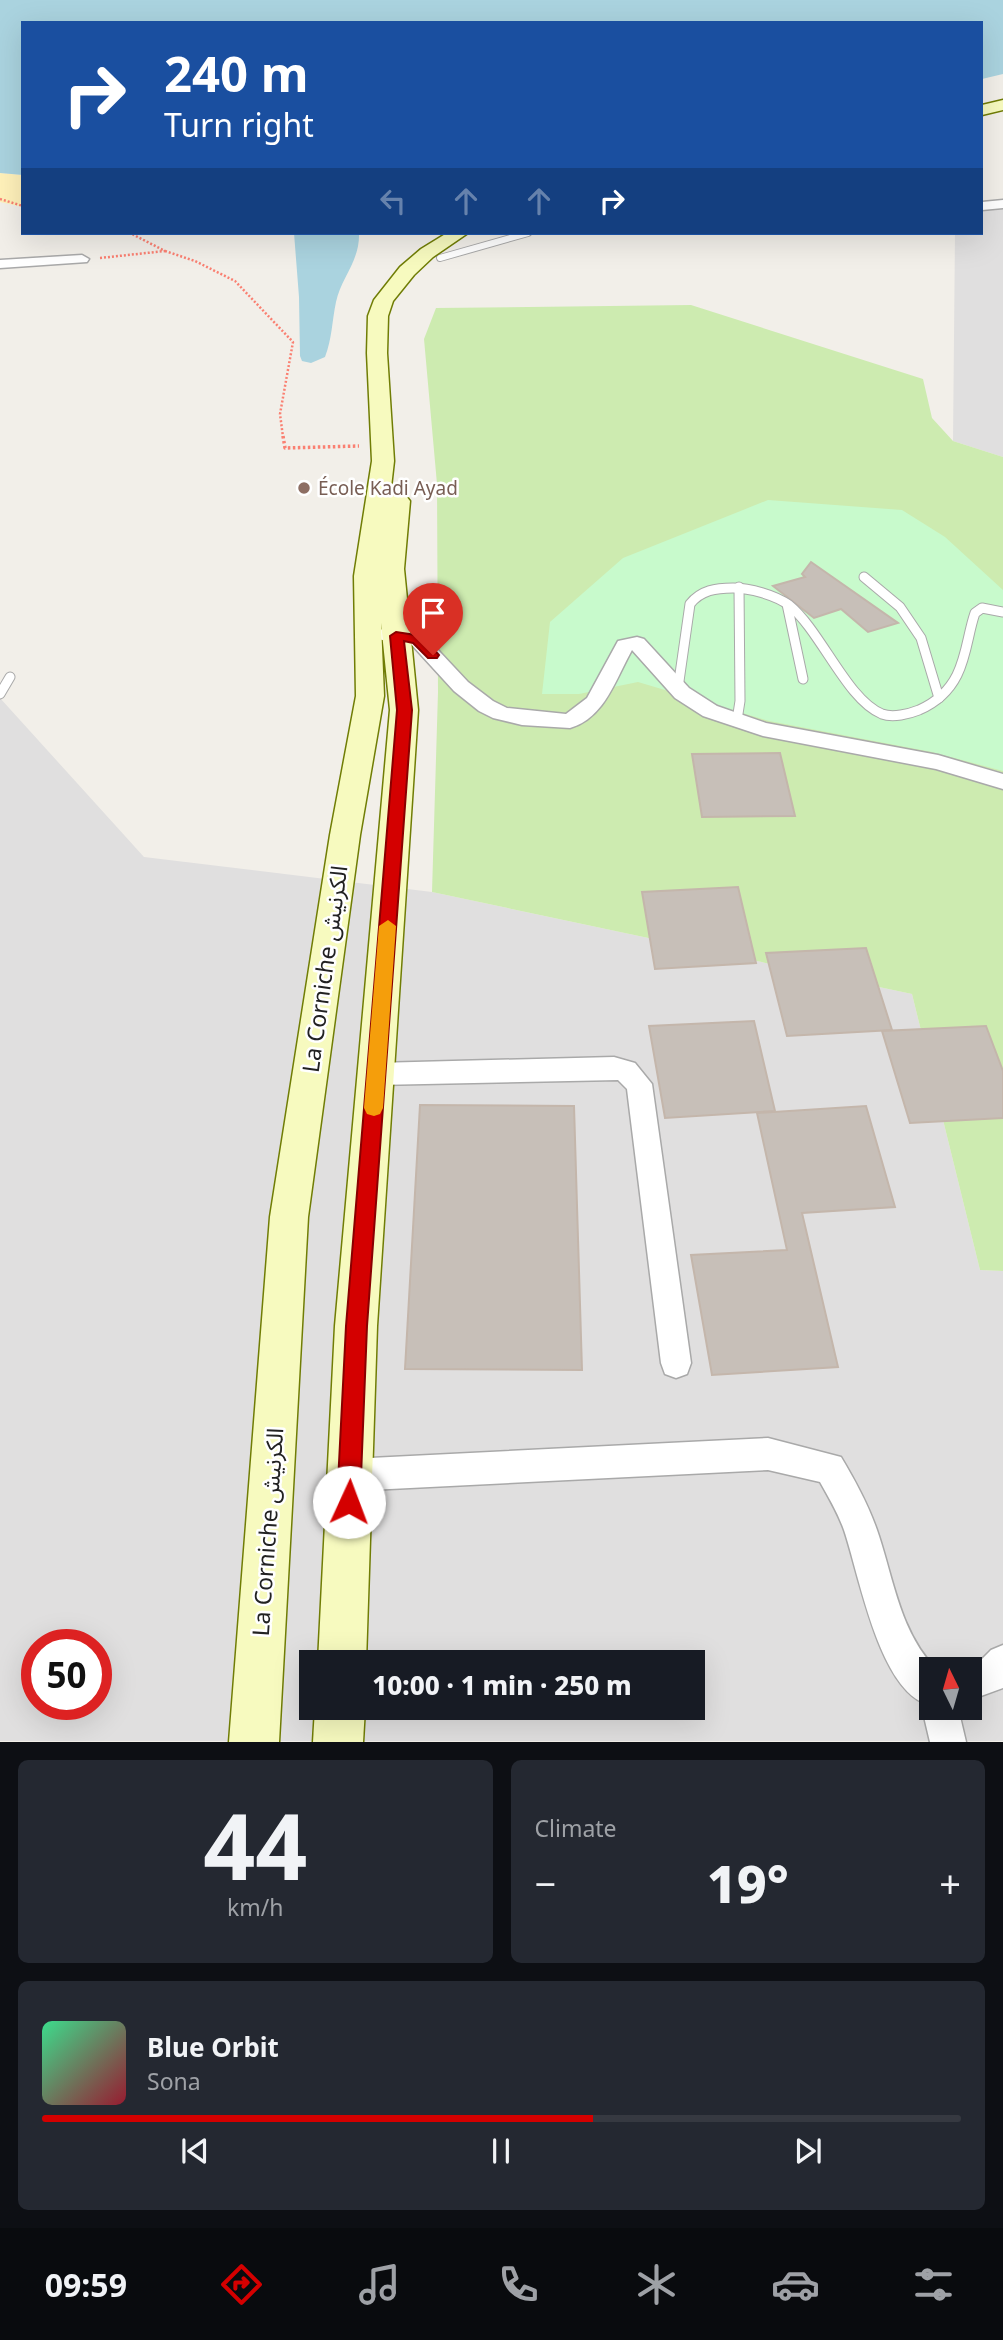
<!DOCTYPE html>
<html lang="en">
<head>
<meta charset="utf-8">
<style>
  body { margin:0; font-family:"Noto Sans","Noto Sans Arabic",sans-serif; background:#242831; color:#f1f3f6; height:100vh; display:flex; flex-direction:column; font-size:26px; white-space:nowrap }
  * { box-sizing:border-box; margin:0 }
  p { font-size:23px; color:#9ea1a6 }
  .icon { flex:none; width:38px; height:38px; fill:none; stroke:currentColor; stroke-width:2; stroke-linecap:round; stroke-linejoin:round }
  .map { position:relative; height:1742px; overflow:hidden }
  .details { display:flex; flex-direction:column; gap:18px; padding:18px; background:#0d0f14; flex:1 }
  .details>* { flex:none }
  .banner { position:absolute; left:21px; top:21px; width:962px; height:214px; border-radius:0px; box-shadow:0 7px 28px #0002; background:#1a4fa0; color:#fff; overflow:hidden }
  .needle { width:46px; rotate:355deg }
  .controls { position:absolute; left:919px; top:1657px; display:grid; gap:14px }
  .controls a { display:grid; place-items:center; width:63px; height:63px; border-radius:0px; background:#171b24; box-shadow:0 7px 28px #0002; font-size:35px }
  .speed { position:absolute; left:21px; top:1629px; display:flex; gap:14px; font-size:35px; font-weight:700; text-align:center }
  .speed>* { display:grid; place-content:center; width:91px; height:91px; border-radius:50%; background:#171b24; box-shadow:0 7px 28px #0002; line-height:1 }
  .speed .limit { border:10px solid #d22; background:#fff; color:#111 }
  .pin { position:absolute; display:grid; place-items:center; width:60px; height:60px; color:#fff; margin:-72px -30px; border-radius:50% 50% 50% 0; rotate:-45deg; box-shadow:0 0 7px #0007 }
  .pin .icon { rotate:45deg }
  .me { position:absolute; width:77px; margin:-38px; rotate:2deg; stroke-linejoin:round; filter:drop-shadow(0 0 5px #0008) }
  .turn { display:flex; align-items:center; gap:24px; height:147px; padding:0 28px; font-size:32px }
  .turn .icon { width:91px; height:91px; stroke-width:2.5 }
  .turn b { display:block; font-size:49px; line-height:60px }
  .lanes { display:flex; align-items:center; height:66px; padding:0 28px; background:#0003; justify-content:center; gap:35px; direction:ltr }
  .lanes .off { opacity:.35 }
  .big { font-size:52px; font-weight:800; line-height:1.1 }
  .details .widget { flex:1; display:flex; flex-direction:column; justify-content:center; gap:10px; min-width:0; padding:0 24px; border-radius:10px; background:#242831 }
  .details .dial { align-items:center; gap:0 }
  .dial b { font-size:91px; line-height:1 }
  .song { display:flex; align-items:center; gap:21px }
  .cover { width:84px; height:84px; border-radius:10px; background:linear-gradient(135deg,hsl(150 70% 55%),hsl(350 70% 35%)) }
  .played { height:7px; border-radius:4px; background:linear-gradient(90deg,#d40000 60%,#363941 60%) }
  .keys { display:flex; justify-content:space-around; direction:ltr }
  .heat { display:flex; justify-content:space-between; align-items:center; font-size:38px; direction:ltr }
  .details .tiles { flex:1; display:grid; gap:18px; grid-template-columns:1fr 1fr }
  .widget:last-child { grid-column:span 2 }
  .trip { position:absolute; left:299px; top:1650px; width:406px; height:70px; border-radius:0px; background:#171b24; box-shadow:0 7px 28px #0002; font-weight:800; line-height:70px; text-align:center }
  .tab-bar { display:flex; height:112px; justify-content:space-around; align-items:center; background:#090b0e; color:#9ea1a6 }
  .tab-bar .icon { width:49px; height:49px }
  .tab-bar .selected { color:#d40000 }
  .tab-bar b { font-size:32px; color:#f1f3f6 }
  .map>svg:first-child { display:block }
</style>
</head>
<body>
<div class="map">
<svg width="1003" height="1742" viewBox="0 0 1003 1742">
  <rect width="100%" height="100%" fill="#f2efe9"/>
  <g fill="#e0dfdf" fill-rule="evenodd">
    <path d="M1003 200V457L953 441 955 233H982V201Z"/>
    <path d="M0 698 144 857 432 892 912 994 980 1270 1003 1271V1741H0ZM37 1645H96V1704H37ZM312 1662H693V1708H312ZM931 1670H970V1708H931Z"/>
  </g>
  <path fill="#cdebb0" d="M691 305 923 379 932 418 953 441 1003 457V1271L980 1270 912 994 432 892 438 692 437 484 424 339 436 308Z"/>
  <path fill="#fff1ba" d="M0 173 23 175V207L0 202Z"/>
  <path fill="#c8facc" d="M768 500 902 510 945 537 1003 590V771L932 752 769 721 638 682 579 694H542L550 622 623 558Z"/>
  <g fill="#aad3df">
    <path d="M0 0H1003V74L982 79V23H23V175L0 173Z"/>
    <path d="M294 233H359C360 261 341 278 336 302 332 321 332 339 325 357L311 363 302 361 300 356 299 297Z"/>
  </g>
  <g fill="#c7bfb8" stroke="#c4b6ab" stroke-width="2">
    <path d="M811 562 898 623 868 632 841 609 814 618 773 586 805 577 802 574Z"/>
    <path d="M780 753 795 816 702 817 692 754Z"/>
    <path d="M738 887 756 963 655 969 642 892Z"/>
    <path d="M866 948 892 1030 787 1036 766 953Z"/>
    <path d="M754 1021 775 1111 665 1118 649 1026Z"/>
    <path d="M986 1026 1003 1071V1118L910 1123 882 1031Z"/>
    <path d="M420 1105 574 1106 582 1370 405 1369Z"/>
    <path d="M866 1106 895 1207 802 1213 838 1367 712 1375 691 1255 787 1250 757 1113Z"/>
  </g>
  <g fill="none" stroke-linecap="round" stroke-linejoin="round">
    <defs>
      <path id="lane-far1" d="M440 258 528 233"/>
      <g id="lane">
        <path d="M864 577 900 607 921 638 939 698"/>
        <path d="M787 604 803 679"/>
        <path d="M678 688 690 604C701 590 716 588 733 588 750 588 775 595 789 605 821 631 847 700 882 714 893 718 909 714 919 710 935 703 949 691 957 675 967 655 968 633 975 613L982 608 1003 612"/>
        <path d="M0 694 10 677"/>
        <path d="M737 720 740 701 739 587"/>
      </g>
      <g id="street">
        <path d="M1003 200V208L982 210V202Z"/>
        <path d="M82 255 89 259 87 262 0 268V260Z"/>
        <path d="M383 629 424 635 468 682 493 701 507 708 566 714 587 698 618 641 637 637 644 639 689 688 717 706 766 723 938 755 1003 774V789L936 769 763 736 703 716 675 698 632 650C616 678 605 718 570 728L522 725 493 718 479 711 454 691 411 644 376 639 373 635 376 631Z"/>
        <path d="M614 1057 635 1063 652 1084 691 1363 687 1374 676 1378 665 1374 661 1363 627 1089 618 1080 376 1085 367 1082 363 1074 367 1066 376 1063Z"/>
        <path d="M768 1438 841 1457C856 1482 870 1508 879 1536 894 1582 901 1634 937 1670H931V1708H958L966 1742H930L922 1708 924 1703C878 1684 859 1574 844 1530 838 1513 829 1498 820 1482L768 1470 350 1491 339 1486 334 1475 339 1464 350 1459Z"/>
        <path d="M1003 1645V1688L970 1700V1670H960L978 1663 991 1650Z"/>
      </g>
      <g id="secondary">
        <path d="M1003 100V110L982 115V105Z"/>
        <path d="M447 233H468L433 257 414 275 393 301 388 316 387 353 394 461 390 496H406L410 501 404 569 418 710 377 1326 366 1662H318L335 1326 390 710 381 623 384 696 360 835 308 1217 279 1742H229L270 1217 330 835 356 696 354 576 372 461 367 353 368 316 374 300 400 267 421 249Z"/>
        <path d="M315 1708H365L363 1742H313Z"/>
      </g>
    </defs>
    <use href="#lane-far1" stroke="#a9a9a9" stroke-width="8"/>
    <use href="#lane" stroke="#a9a9a9" stroke-width="11"/>
    <use href="#street" stroke="#a9a9a9" stroke-width="3"/>
    <use href="#secondary" stroke="#707d05" stroke-width="3"/>
    <g stroke="#fa8072" stroke-width="2.5" stroke-dasharray="2 2" stroke-linecap="butt">
      <path d="M0 199 23 206"/>
      <path d="M165 251 195 261 235 281 293 342 280 414 283 437"/>
      <path d="M100 258 165 251 130 233"/>
    </g>
    <path stroke="#fa8072" stroke-width="3.5" stroke-dasharray="2.5 2.5" stroke-linecap="butt" d="M283 436 285 448 359 446"/>
    <use href="#lane-far1" stroke="#fff" stroke-width="6"/>
    <use href="#lane" stroke="#fff" stroke-width="9"/>
    <use href="#street" fill="#fff" fill-rule="evenodd"/>
    <use href="#secondary" fill="#f7fabf" fill-rule="evenodd"/>
  </g>
  <path fill="#d40000" stroke="#8a0000" stroke-width="2" d="M396 632 422 636 439 655 437 658H428L413 643 404 641 412 710 367 1326 360 1502 357 1510 349 1514 341 1510 337 1502 346 1326 397 710 390 636Z"/>
  <path fill="#f59e0b" d="M388 920 396 926 383 1108 380 1114 374 1116 367 1114 364 1108 379 926Z"/>
  <circle fill="#8d6e63" stroke="#fff" stroke-width="2.5" cx="304" cy="488" r="7"/>
  <g text-anchor="middle" stroke-width="5" stroke-linejoin="round" paint-order="stroke">
    <g font-size="19" fill="#785e54" stroke="#fff" text-anchor="start">
      <text x="318" y="495">École Kadi Ayad</text>
    </g>
    <g font-size="23" fill="#222" stroke="#fff">
      <text transform="translate(325 969) rotate(-82)" y="8">La Corniche الكرنيش</text>
      <text transform="translate(268 1532) rotate(-86)" y="8">La Corniche الكرنيش</text>
    </g>
  </g>
</svg>
<div class="controls">
<a><svg class="needle" viewBox="-14 -14 28 28"><path d="M0-13l5 13h-10z" fill="#e53935"/><path d="M0 13l5-13h-10z" fill="#9ea1a6"/></svg></a>
</div>
<div class="speed"><div class="limit">50</div></div>
<div class="pin" style="left:433px;top:655px;background:#d93025"><svg class="icon" aria-label="arrive" viewBox="0 0 24 24"><path d="M6 21V4h12l-3 4 3 4H6"/></svg></div>
<svg class="me" style="left:349px;top:1502px" viewBox="-20 -20 40 40"><circle r="19" fill="#fff"/><path d="M0-13L10 11 0 6-10 11z" fill="#d40000"/></svg>
<div class="trip">10:00 · 1 min · 250 m</div>
<div class="banner">
<div class="turn"><svg class="icon" aria-label="right" viewBox="0 0 24 24"><path d="M7 20v-9h11M14 6l5 5-5 5"/></svg><div><b>240 m</b>Turn right</div></div>
<div class="lanes"><svg class="icon off" aria-label="left" viewBox="0 0 24 24"><path d="M17 20v-9H6M10 6l-5 5 5 5"/></svg><svg class="icon off" aria-label="ahead" viewBox="0 0 24 24"><path d="M12 20V5M6 11l6-6 6 6"/></svg><svg class="icon off" aria-label="ahead" viewBox="0 0 24 24"><path d="M12 20V5M6 11l6-6 6 6"/></svg><svg class="icon" aria-label="right" viewBox="0 0 24 24"><path d="M7 20v-9h11M14 6l5 5-5 5"/></svg></div>
</div>
</div>
<section class="details">
<div class="tiles">
<div class="widget dial"><b>44</b><p>km/h</p></div>
<div class="widget"><p>Climate</p>
<div class="heat"><a>−</a><b class="big">19°</b><a>+</a></div>
</div>
<div class="widget">
<div class="song"><i class="cover"></i><div><b>Blue Orbit</b><p>Sona</p></div></div>
<div class="played"></div>
<div class="keys"><svg class="icon" aria-label="previous" viewBox="0 0 24 24"><path d="M18 5L8 12l10 7zM5 5v14"/></svg><svg class="icon" aria-label="pause" viewBox="0 0 24 24"><path d="M8 5v14M16 5v14"/></svg><svg class="icon" aria-label="next" viewBox="0 0 24 24"><path d="M6 5l10 7-10 7zM19 5v14"/></svg></div>
</div>
</div>
</section>
<nav class="tab-bar">
<b>09:59</b>
<svg class="icon selected" aria-label="directions" viewBox="0 0 24 24"><path d="M12 3l9 9-9 9-9-9zM9 14v-3h6M13 9l2 2-2 2"/></svg>
<svg class="icon" aria-label="music" viewBox="0 0 24 24"><path d="M9 18V5l10-2v13"/><circle cx="6" cy="18" r="3"/><circle cx="16" cy="16" r="3"/></svg>
<svg class="icon" aria-label="phone" viewBox="0 0 24 24"><path d="M5 4h4l2 5-3 2q2 4 5 5l2-3 5 2v4C11 20 4 13 5 4z"/></svg>
<svg class="icon" aria-label="climate" viewBox="0 0 24 24"><path d="M12 3v18M4 7l16 10M4 17L20 7"/></svg>
<svg class="icon" aria-label="car" viewBox="0 0 24 24"><path d="M5 17H2v-5l4-1 3-4h7l3 4 3 1v5h-3M9 17h6M6 11h13"/><circle cx="7" cy="17" r="2"/><circle cx="17" cy="17" r="2"/></svg>
<svg class="icon" aria-label="filters" viewBox="0 0 24 24"><path d="M4 7h16M4 17h16"/><circle cx="9" cy="7" r="2"/><circle cx="15" cy="17" r="2"/></svg>
</nav>
</body>
</html>
